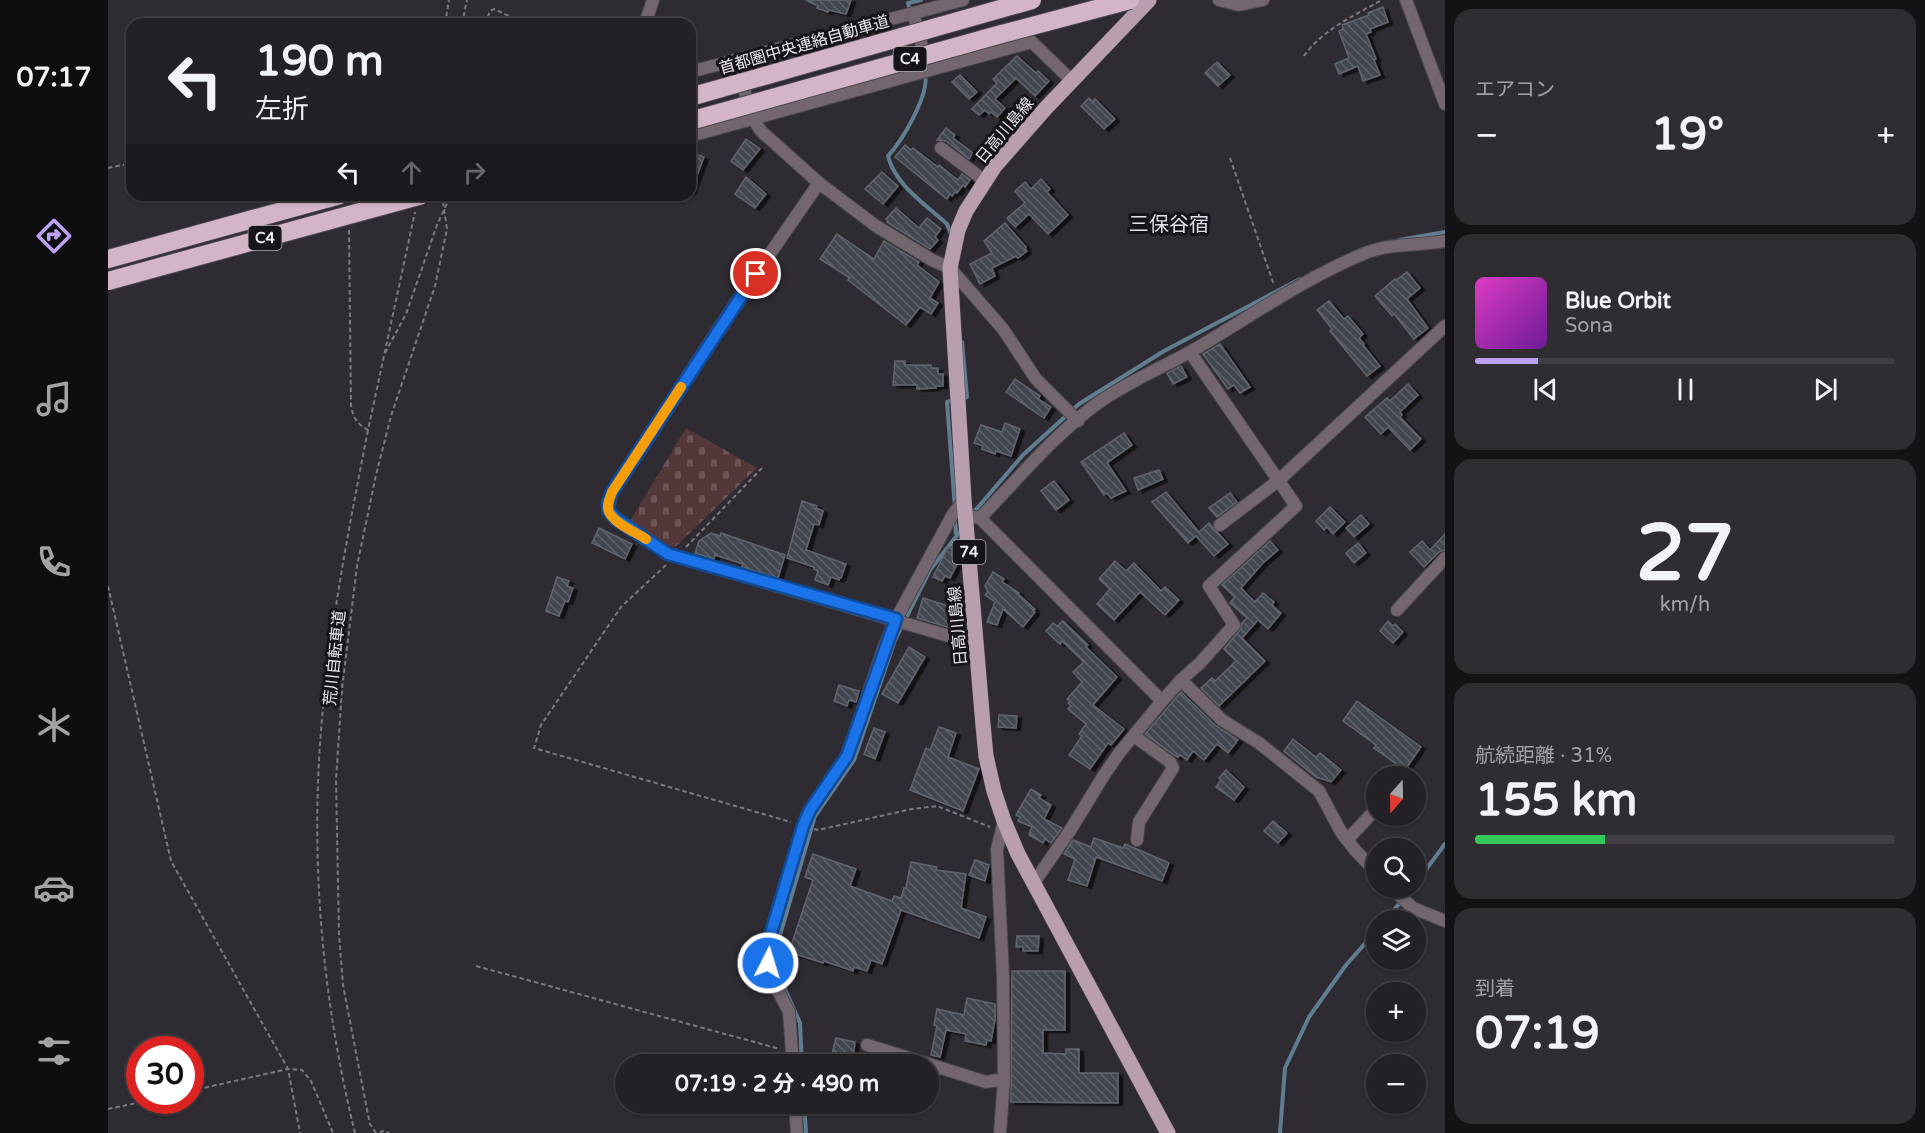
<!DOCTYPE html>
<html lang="ja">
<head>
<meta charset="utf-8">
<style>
  body { margin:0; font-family:"Varela Round","Noto Sans JP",sans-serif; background:#2f2d32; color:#f1f3f6; height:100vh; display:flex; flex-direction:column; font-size:22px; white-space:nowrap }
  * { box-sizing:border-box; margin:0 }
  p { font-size:20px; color:#a3a3a7 }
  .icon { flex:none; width:33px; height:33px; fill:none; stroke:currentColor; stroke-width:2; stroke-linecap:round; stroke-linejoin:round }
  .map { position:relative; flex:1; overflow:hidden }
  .panel { display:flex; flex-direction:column; gap:9px; padding:9px; background:#131215; width:480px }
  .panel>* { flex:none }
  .guide { position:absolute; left:18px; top:18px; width:570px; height:183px; border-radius:18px; box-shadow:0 2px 4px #0004,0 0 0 2px #403e43; background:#232026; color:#f1f3f6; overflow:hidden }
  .needle { width:39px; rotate:200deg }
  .controls { position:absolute; left:1258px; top:766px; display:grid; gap:12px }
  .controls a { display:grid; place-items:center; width:60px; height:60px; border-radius:50%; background:#232026; box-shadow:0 2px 4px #0004,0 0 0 2px #403e43; font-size:30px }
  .speed { position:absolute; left:18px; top:1036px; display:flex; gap:12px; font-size:30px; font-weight:700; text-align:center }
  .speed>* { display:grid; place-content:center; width:78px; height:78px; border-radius:50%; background:#232026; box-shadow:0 2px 4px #0004,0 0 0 2px #403e43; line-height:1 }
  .speed .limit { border:9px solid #d22; background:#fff; color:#111 }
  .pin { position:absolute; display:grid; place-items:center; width:51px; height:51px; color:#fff; margin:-26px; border:3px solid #fff; border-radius:50%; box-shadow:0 2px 6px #0007 }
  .me { position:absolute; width:66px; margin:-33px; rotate:5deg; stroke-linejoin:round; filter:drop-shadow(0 0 4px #0008) }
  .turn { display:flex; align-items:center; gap:21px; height:126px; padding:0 30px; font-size:27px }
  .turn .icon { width:78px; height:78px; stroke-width:2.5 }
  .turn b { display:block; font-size:42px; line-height:51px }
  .lanes { display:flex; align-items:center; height:57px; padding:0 30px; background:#0003; justify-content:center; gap:30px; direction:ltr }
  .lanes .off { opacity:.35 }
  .big { font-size:45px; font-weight:700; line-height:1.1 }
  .panel .widget { flex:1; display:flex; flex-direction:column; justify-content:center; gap:9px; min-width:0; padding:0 21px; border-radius:18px; background:#2f2d32 }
  .panel .dial { align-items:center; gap:0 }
  .dial b { font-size:78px; line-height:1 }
  .song { display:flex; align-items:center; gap:18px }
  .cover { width:72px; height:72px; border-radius:9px; background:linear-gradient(135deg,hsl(310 70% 55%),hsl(280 70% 35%)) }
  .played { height:6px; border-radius:3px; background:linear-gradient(90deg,#bca0f2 15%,#403e43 15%) }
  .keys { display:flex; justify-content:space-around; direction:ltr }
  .heat { display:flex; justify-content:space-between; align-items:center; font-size:33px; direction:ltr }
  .charge { height:9px; border-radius:4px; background:linear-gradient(90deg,#34c759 31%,#403e43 0) }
  .trip { position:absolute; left:507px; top:1054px; width:324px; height:60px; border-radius:30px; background:#232026; box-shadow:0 2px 4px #0004,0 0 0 2px #403e43; font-weight:700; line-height:60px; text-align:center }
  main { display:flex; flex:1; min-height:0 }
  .dock { display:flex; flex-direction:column; width:108px; justify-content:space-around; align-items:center; background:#0e0d0f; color:#a3a3a7 }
  .dock .icon { width:42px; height:42px }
  .dock .current { color:#bca0f2 }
  .dock b { font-size:27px; color:#f1f3f6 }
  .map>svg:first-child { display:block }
</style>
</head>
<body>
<main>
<nav class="dock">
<b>07:17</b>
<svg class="icon current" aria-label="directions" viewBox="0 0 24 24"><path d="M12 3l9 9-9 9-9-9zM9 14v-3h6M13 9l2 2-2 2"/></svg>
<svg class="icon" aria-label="music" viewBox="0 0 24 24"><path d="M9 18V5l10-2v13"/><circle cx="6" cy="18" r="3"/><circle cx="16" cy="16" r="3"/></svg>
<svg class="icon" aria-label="phone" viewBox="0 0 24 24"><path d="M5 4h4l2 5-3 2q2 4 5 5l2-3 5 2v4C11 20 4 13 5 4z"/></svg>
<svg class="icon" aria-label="climate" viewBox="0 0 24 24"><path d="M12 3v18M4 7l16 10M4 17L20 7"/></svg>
<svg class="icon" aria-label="car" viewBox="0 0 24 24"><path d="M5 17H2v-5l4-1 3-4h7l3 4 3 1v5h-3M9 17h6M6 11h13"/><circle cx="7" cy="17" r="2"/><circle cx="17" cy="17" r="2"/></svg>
<svg class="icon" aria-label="filters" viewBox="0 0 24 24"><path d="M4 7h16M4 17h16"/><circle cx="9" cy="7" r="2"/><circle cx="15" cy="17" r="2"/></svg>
</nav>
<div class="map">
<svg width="1337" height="1133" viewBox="0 0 1337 1133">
  <defs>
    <pattern id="cemetery-stones" width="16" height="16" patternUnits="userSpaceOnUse" patternTransform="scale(1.5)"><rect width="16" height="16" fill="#543738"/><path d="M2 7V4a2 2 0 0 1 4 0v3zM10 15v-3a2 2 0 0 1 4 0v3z" fill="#6d5455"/></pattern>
    <pattern id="building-back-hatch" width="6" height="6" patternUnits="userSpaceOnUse" patternTransform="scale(1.5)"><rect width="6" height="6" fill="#434650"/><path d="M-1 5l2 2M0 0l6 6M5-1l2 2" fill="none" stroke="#5e616a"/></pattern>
    <filter id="shadow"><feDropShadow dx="4.5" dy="2.5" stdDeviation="0" flood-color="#0009"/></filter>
  </defs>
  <rect width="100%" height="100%" fill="#2f2b33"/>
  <path fill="url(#cemetery-stones)" d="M578 428 649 468 567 547 561 546 522 521Z"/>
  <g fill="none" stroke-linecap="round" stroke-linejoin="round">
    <g stroke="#617e91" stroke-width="4">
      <path d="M802 11 800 3 813 0"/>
      <path d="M817 74C822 94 794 141 780 156 787 185 818 205 839 224L843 234"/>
      <path d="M1291 240 1337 232"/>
      <path d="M853 399 859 397 854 342"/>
      <path d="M846 400 839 402 847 508"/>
      <path d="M865 513 915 455 971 404 1056 351 1192 279"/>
      <path d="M847 518 848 534"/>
      <path d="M1308 883 1337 844"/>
      <path d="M1277 921 1304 888"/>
      <path d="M694 1065 692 1023 672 978 670 965V942L707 816 746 760 787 640 822 570 854 529"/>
      <path d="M696 1104 698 1133"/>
      <path d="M1172 1133 1177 1068 1201 1017 1238 965 1269 930"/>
    </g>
  </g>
  <g fill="url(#building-back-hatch)" stroke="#62656f" stroke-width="1.5" filter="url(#shadow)">
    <path d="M698 0H743L738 14 721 10 720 12 709 8 710 6Z"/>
    <path d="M1275 7 1280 22 1262 29 1263 32 1258 34 1268 59 1266 60 1272 75 1255 81 1250 66 1231 74 1227 64 1241 58 1231 31 1235 29 1234 25 1261 15 1260 13Z"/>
    <path d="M909 56 928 73 930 71 941 81 927 96 908 78 887 99 897 108 889 117 883 112 881 114 877 110 871 115 864 109 889 83 885 79Z"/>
    <path d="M1109 62 1122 75 1110 86 1097 73Z"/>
    <path d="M852 75 869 92 861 99 844 82Z"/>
    <path d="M981 98 985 102 987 99 1007 119 996 129 973 106Z"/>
    <path d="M838 128 847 135 845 138 865 153 861 159 838 141 829 140Z"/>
    <path d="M638 139 652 149 635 170 623 161Z"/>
    <path d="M797 145 803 150 805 148 830 167 831 165 850 180 854 174 862 180 857 187 855 185 849 193 847 192 844 196 842 194 839 199 787 157Z"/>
    <path d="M582 152 596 157 583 192H582Z"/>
    <path d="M774 172 790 186 775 204 757 189Z"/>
    <path d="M638 177 658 194 647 208 627 194Z"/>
    <path d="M933 179 942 189 939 192 960 215 940 234 921 214 907 227 899 218 917 203 907 191 917 182 923 189Z"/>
    <path d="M788 208 811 228 819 218 833 229 827 237 830 240 822 249 779 222 780 221 778 219Z"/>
    <path d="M897 223 918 247 917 249 919 251 910 258 908 256 884 268 887 276 872 284 862 264 884 253 876 241Z"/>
    <path d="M729 234 766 259 776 241 811 262 809 265 831 282 822 298 830 303 823 314 812 307 798 325 740 280 742 278 712 259Z"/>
    <path d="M1299 272 1312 288 1299 299 1320 328 1306 339 1286 314 1284 316 1267 296 1287 279 1288 280Z"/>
    <path d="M1221 301 1236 319 1240 316 1255 334 1251 338 1256 344 1255 345 1272 366 1259 376 1222 331 1224 329 1209 310Z"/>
    <path d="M1112 344 1142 387 1132 393 1126 385 1120 389 1095 354Z"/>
    <path d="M787 361H797V365H823V368H830V374H835V386H828V388L809 389V385H785Z"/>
    <path d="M1073 366 1079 377 1065 384 1059 373Z"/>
    <path d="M907 379 932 396 930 399 943 407 936 418 898 392Z"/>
    <path d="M1300 384 1310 395 1292 412 1294 415 1292 417 1313 439 1302 450 1280 427 1273 434 1257 417 1279 398 1282 401Z"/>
    <path d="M897 423 912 429 903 456 888 451 887 454 874 449 875 446 866 443 873 425 894 432Z"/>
    <path d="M1016 433 1024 445 999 463 1018 491 1003 498 999 493 996 495 973 462Z"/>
    <path d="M1051 470 1055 479 1030 490 1026 478Z"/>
    <path d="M946 481 961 500 948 510 933 491Z"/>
    <path d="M1058 492 1091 532 1101 523 1120 544 1106 556 1088 536 1080 543 1044 502Z"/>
    <path d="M1122 493 1129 502 1109 517 1101 508Z"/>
    <path d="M694 501 709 506 708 508 715 511 711 525 706 524 698 550 738 564 733 578H731V580L723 577 720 585 707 580 710 571 706 569V567L679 558Z"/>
    <path d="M1222 507 1237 522 1225 534 1219 527 1216 530 1208 521Z"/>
    <path d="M1253 515 1261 524 1246 537 1238 528Z"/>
    <path d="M491 528 524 544 517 559 484 543Z"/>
    <path d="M603 533 612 536 613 533 677 555 670 578 634 567 635 564 607 555 606 559 587 553 591 541Z"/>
    <path d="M1337 534V550L1331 552 1316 567 1302 552 1314 541 1322 550Z"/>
    <path d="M1162 541 1170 550 1155 563 1133 588 1147 602 1155 593 1166 602 1164 605 1173 613 1160 629 1150 620 1134 638 1157 661 1111 706 1093 688 1104 678 1107 681 1128 661 1116 649 1132 630 1134 623 1139 618 1122 603 1127 597 1114 585Z"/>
    <path d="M1250 543 1258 553 1246 563 1238 553Z"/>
    <path d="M840 547 851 552 847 560 850 562 842 578 837 576 834 581 825 577Z"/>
    <path d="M1007 561 1018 571 1026 563 1053 591 1057 587 1071 600 1057 615 1032 592 1006 620 989 604 1002 589 991 579Z"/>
    <path d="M885 572 896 579 894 582 911 593 910 594 927 609 925 610 927 612 915 627 895 609 889 625 879 622 887 602 877 595 880 591 877 586Z"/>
    <path d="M449 577 461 581 459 586 465 588 460 602 457 601 451 616 438 611Z"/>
    <path d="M815 598 853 610 846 629 809 618Z"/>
    <path d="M955 621 980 645 978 647 1009 677 985 705 1016 729 1003 745 1000 743 982 769 961 755 974 736 971 734 978 724 960 709 963 706 960 703 962 701 959 699 974 682 965 672 976 662 954 641 952 644 938 631 945 623 949 626Z"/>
    <path d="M1280 621 1285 626 1287 624 1295 632 1285 643 1272 631Z"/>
    <path d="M801 647 817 657 790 703 774 694Z"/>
    <path d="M731 685 751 691 748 702 741 700 739 706 726 701Z"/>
    <path d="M1073 692 1108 726 1130 740 1120 753 1109 744 1096 760 1085 751 1079 760 1072 755 1070 757 1066 755 1037 734Z"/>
    <path d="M1249 701 1313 747 1297 770 1266 748 1268 745 1235 721Z"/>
    <path d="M891 715 909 716 908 728 890 727Z"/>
    <path d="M831 727 848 733 840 757 871 769 855 811 802 790 818 748 822 750Z"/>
    <path d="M766 728 777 732 767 759 756 754Z"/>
    <path d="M1185 739 1208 757 1212 753 1233 770 1223 782 1208 777 1176 751Z"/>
    <path d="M1118 770 1136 787 1126 800 1108 787 1113 780 1111 778Z"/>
    <path d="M923 789 933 795 931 798 943 805 936 819 954 828 943 843 937 839 935 843 921 835 924 827 910 821 912 817 908 815Z"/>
    <path d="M1165 821 1179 833 1170 843 1156 831Z"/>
    <path d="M986 838 1015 848 1017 844 1061 863 1054 881 988 857 979 886 960 880 967 859 956 854 965 840 983 847Z"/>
    <path d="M705 854 748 869 742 886 784 901 786 896 793 898 796 888H798L803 862 829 867 828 870 858 874 853 908 878 917 871 938 793 910 774 964 763 960 759 971 746 967 745 971 716 961 715 963 681 952 705 880 697 877Z"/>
    <path d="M867 860 881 865 877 881 861 875Z"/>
    <path d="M909 936H931L930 951H915V947H908Z"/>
    <path d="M904 971H957V1030H935V1053L958 1054V1049H971V1073H1010V1103L903 1102Z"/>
    <path d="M859 998 887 1004V1020L883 1041 879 1040 878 1045 857 1041 858 1034 838 1030 832 1057 823 1055 829 1026 826 1025 829 1009 856 1015Z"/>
    <path d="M728 1038 747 1042 744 1065H729L730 1055 724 1054Z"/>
  </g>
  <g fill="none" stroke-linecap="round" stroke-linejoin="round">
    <defs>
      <g id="minor">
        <path d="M1111 0 1131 5 1155 0"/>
        <path d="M1298 0 1337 104"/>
        <path d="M805 13 818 61"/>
        <path d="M537 24 545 0"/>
        <path d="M627 60 645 119 653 131 711 183 768 226 824 260 842 268 895 329 928 379 970 421"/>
        <path d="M582 72 855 0"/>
        <path d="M582 136 924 42 963 80"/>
        <path d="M833 148 877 181"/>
        <path d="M711 183 623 310 504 492 500 511 508 519 560 554 868 644"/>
        <path d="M858 516 872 518C908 481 948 433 990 403 1021 381 1056 367 1089 348 1143 316 1202 275 1260 252 1284 243 1312 246 1337 241"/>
        <path d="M872 518 1054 701"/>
        <path d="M1112 525 1171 480 1337 326"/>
        <path d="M1289 610 1337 558"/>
        <path d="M1073 680 1114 720 1151 743 1211 791 1233 832 1247 850 1269 873"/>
        <path d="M1026 736 1062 762 1065 768 1031 822 1029 840"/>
        <path d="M1239 840 1269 808"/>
        <path d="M925 884 963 829 996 775 1012 752 1054 701 1073 680 1092 663 1126 625 1101 586 1188 506 1082 352"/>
        <path d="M1283 888 1305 908 1337 921"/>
        <path d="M759 1045 878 1082 896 1079"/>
        <path d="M685 1065 681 1012 668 987 660 963 663 933 695 826 702 810 739 756 776 647 788 619 845 514 856 500"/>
        <path d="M687 1104 689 1133"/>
        <path d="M892 1133 896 1079 895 977 889 849 896 821"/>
      </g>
      <path id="major" d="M1041 0 937 109 887 166 858 211 850 230 842 268 856 500 875 725 878 756 886 791 896 821 910 854 1060 1133"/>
      <path id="highway" d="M0 259 232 195"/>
    </defs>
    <use href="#minor" stroke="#49464d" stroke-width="14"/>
    <use href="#major" stroke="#49464d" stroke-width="16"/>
    <use href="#highway" stroke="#49464d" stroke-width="20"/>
    <g stroke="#7c7980" stroke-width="2" stroke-dasharray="4.5 3" stroke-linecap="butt">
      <path d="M337 24 341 0"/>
      <path d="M354 24 359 0"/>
      <path d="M377 24 382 11 386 9 418 24"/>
      <path d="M1196 56C1214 30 1247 15 1274 0"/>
      <path d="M1122 158 1166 285"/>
      <path d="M0 168 24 163"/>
      <path d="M241 230 243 405C245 418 249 424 260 430L307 212"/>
      <path d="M277 353 298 314 329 225 343 195"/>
      <path d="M578 547 655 467"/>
      <path d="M558 565 513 607 433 725 426 748 683 822"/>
      <path d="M0 586 63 861 180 1069 192 1133"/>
      <path d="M706 829 710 830 804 809 829 806 882 827"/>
      <path d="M368 966 672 1049"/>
      <path d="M82 1091 180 1069 194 1070 203 1081 225 1133"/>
      <path d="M0 1109 38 1101"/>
      <path d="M247 1133C213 995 201 850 215 708 224 614 242 522 260 430"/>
      <path d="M268 1133 262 1124 260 1115 235 985 231 934 228 780 234 689 249 566 268 475 283 416 327 286 339 229 334 195"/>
      <path d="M272 1133 274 1131 281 1133"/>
    </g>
    <use href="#minor" stroke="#73666e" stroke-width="12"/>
    <use href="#major" stroke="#b99eae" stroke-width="15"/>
    <use href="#highway" stroke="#d4b5c8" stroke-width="18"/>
    <defs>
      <g id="highway-bridge">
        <path d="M582 97 924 0"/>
        <path d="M582 121 890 35 1022 0"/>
        <path d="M0 281 314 195"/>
      </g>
    </defs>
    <use href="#highway-bridge" stroke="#49464d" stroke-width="20" stroke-linecap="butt"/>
    <use href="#highway-bridge" stroke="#d4b5c8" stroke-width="18"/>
  </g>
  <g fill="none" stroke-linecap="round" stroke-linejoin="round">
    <defs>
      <path id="route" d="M648 274 504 492 500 504 501 511 508 519 560 554 788 619 739 756 702 810 695 826 663 933 660 963"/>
    </defs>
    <use href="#route" stroke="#114b97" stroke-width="15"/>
    <use href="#route" stroke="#1a73e8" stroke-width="10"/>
    <path stroke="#f59e0b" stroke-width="10" d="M538 539C527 532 507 524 501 512 498 506 502 498 504 492L573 387"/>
  </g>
  <g text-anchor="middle" stroke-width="6" stroke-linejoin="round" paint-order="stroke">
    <g fill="#161418" stroke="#acaaae" stroke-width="1.5">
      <rect x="785.5" y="47" width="33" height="24" rx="4.5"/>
      <rect x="140.5" y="226" width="33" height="24" rx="4.5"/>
      <rect x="844.5" y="540" width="33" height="24" rx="4.5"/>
    </g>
    <g font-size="15" font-weight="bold" fill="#eceaef">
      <text x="802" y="64">C4</text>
      <text x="157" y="243">C4</text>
      <text x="861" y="557">74</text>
    </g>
    <g font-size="16" fill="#eceaef" stroke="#161418">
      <text transform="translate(696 44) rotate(-16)" y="6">首都圏中央連絡自動車道</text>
      <text transform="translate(896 130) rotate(-50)" y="6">日高川島線</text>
      <text transform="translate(849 626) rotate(-95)" y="6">日高川島線</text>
      <text transform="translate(226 658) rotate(-84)" y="6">荒川自転車道</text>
    </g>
    <g font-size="20" fill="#e2dde8" stroke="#161418">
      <text x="1061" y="231">三保谷宿</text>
    </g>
  </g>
</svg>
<div class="controls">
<a><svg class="needle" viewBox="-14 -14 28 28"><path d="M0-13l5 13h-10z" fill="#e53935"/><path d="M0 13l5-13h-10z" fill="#a3a3a7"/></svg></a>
<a><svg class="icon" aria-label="search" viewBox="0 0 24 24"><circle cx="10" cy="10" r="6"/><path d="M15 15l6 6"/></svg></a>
<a><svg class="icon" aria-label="layers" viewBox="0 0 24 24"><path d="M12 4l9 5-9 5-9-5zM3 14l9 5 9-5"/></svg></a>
<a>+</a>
<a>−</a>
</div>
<div class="speed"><div class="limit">30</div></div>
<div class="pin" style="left:648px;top:274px;background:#d93025"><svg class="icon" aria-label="arrive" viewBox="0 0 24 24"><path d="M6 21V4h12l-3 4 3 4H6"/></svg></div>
<svg class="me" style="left:660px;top:963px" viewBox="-20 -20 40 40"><circle r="17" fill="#1a73e8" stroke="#fff" stroke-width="3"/><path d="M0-11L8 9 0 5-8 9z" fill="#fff"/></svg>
<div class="trip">07:19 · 2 分 · 490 m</div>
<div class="guide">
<div class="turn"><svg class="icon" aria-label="left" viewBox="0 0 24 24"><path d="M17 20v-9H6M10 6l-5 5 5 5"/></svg><div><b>190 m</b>左折</div></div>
<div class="lanes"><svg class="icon" aria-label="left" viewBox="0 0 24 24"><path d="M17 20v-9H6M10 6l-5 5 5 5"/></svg><svg class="icon off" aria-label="ahead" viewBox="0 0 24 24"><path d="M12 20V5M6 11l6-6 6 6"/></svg><svg class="icon off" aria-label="right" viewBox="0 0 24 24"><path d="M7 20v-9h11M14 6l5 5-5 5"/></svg></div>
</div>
</div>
<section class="panel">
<div class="widget"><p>エアコン</p>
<div class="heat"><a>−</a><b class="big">19°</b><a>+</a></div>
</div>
<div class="widget">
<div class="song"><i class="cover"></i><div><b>Blue Orbit</b><p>Sona</p></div></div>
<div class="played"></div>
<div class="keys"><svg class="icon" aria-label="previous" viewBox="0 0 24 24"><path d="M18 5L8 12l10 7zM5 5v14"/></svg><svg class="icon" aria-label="pause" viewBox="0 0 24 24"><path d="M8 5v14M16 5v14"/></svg><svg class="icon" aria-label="next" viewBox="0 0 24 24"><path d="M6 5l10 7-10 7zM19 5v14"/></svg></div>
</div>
<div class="widget dial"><b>27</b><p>km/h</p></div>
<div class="widget"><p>航続距離 · 31%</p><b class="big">155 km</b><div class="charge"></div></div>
<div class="widget"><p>到着</p><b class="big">07:19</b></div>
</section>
</main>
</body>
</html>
